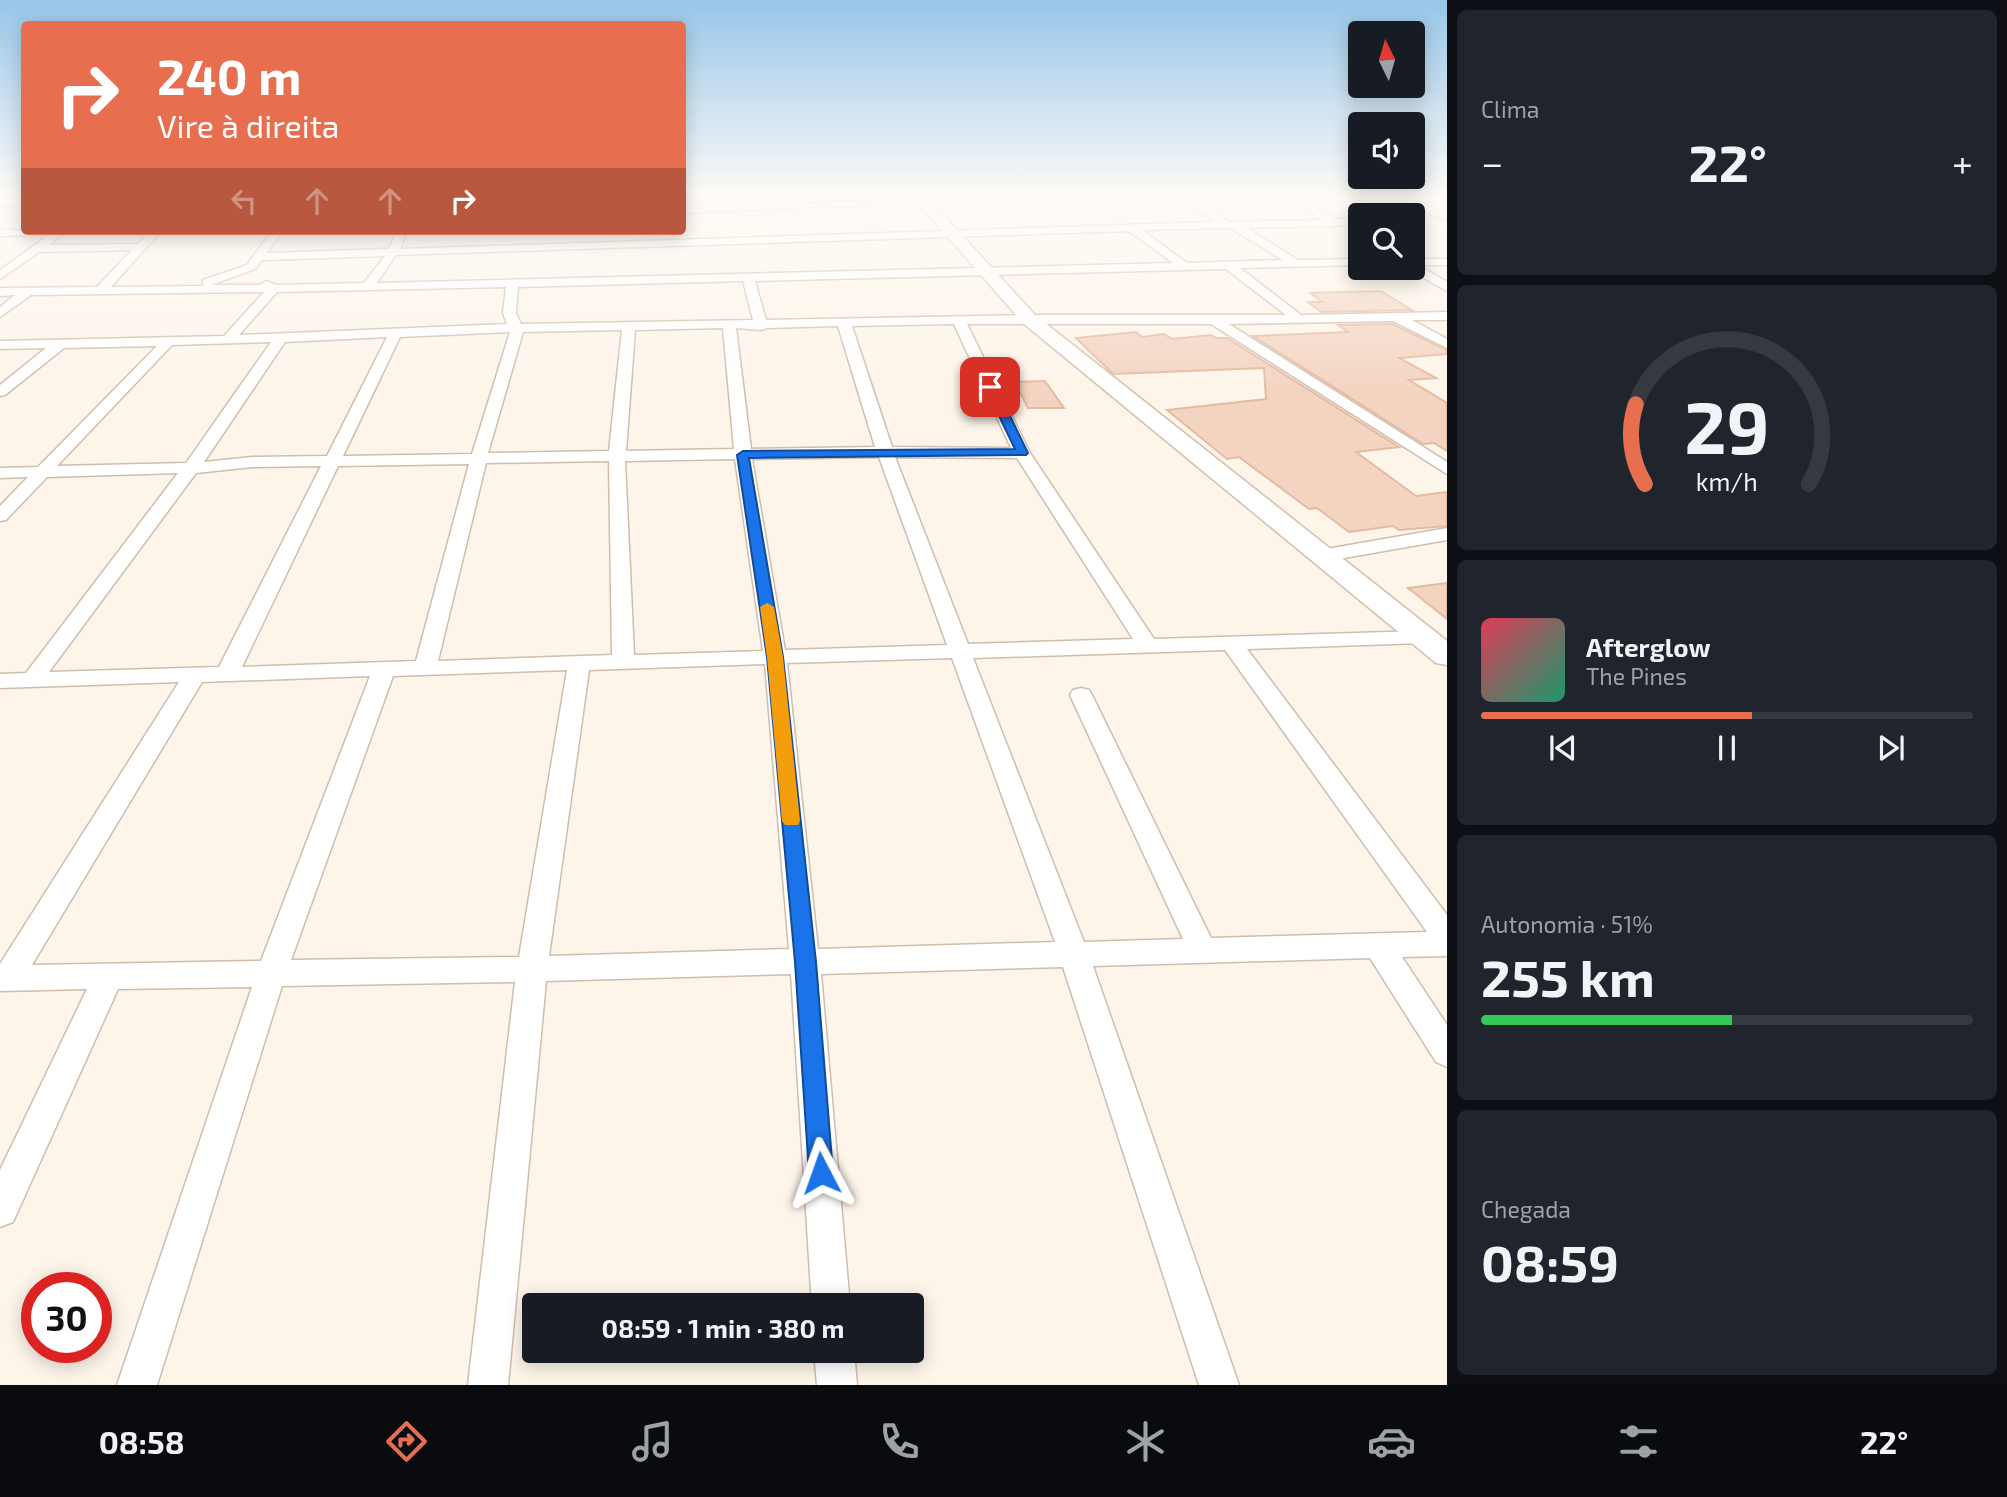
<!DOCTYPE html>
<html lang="pt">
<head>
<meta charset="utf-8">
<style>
  body { margin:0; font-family:"Exo 2",sans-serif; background:#20242c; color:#f1f3f6; height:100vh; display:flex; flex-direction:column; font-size:26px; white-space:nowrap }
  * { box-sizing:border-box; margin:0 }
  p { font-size:23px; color:#9ea1a6 }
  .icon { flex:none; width:38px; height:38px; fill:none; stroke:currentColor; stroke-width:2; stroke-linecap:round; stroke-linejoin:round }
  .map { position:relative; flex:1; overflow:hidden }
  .panel { display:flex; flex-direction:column; gap:10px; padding:10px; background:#0d0f14; width:560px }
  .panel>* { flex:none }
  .banner { position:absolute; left:21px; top:21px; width:665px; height:214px; border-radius:7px; box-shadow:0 4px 18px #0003; background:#e76e4f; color:#fff; overflow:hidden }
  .needle { width:46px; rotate:355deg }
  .buttons { position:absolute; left:1348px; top:21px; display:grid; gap:14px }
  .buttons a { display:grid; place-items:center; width:77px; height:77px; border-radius:7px; background:#171b24; box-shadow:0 4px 18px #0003; font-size:35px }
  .speed { position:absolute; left:21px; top:1272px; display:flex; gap:14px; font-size:35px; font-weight:700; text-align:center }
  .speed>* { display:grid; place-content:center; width:91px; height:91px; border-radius:50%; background:#171b24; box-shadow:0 4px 18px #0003; line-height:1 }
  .speed .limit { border:10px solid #d22; background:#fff; color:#111 }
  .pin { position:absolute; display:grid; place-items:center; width:60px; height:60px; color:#fff; margin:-30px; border-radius:14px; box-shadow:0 4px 10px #0006 }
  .me { position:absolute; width:77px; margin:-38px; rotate:356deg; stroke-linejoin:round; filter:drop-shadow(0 0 5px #0008) }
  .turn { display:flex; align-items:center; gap:24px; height:147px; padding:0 21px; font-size:32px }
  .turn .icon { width:91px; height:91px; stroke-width:2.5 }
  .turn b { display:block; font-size:49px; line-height:60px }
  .lanes { display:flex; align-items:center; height:66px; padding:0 21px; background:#0003; justify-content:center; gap:35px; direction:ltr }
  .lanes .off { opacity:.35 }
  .big { font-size:52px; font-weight:700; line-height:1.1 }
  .panel .tile { flex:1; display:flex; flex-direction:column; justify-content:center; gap:10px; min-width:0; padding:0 24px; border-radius:10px; background:#20242c }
  .panel .dial { align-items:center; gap:0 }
  .dial svg { height:182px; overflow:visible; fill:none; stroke:#363941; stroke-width:7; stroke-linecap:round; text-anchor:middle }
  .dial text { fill:#f1f3f6; stroke:none }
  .song { display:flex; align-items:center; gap:21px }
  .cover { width:84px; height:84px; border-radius:10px; background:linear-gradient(135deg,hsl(350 70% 55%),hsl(160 70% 35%)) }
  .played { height:7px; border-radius:4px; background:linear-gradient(90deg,#e76e4f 55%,#363941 55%) }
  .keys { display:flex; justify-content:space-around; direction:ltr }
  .heat { display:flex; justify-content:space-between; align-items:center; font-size:38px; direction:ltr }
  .charge { height:10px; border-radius:5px; background:linear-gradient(90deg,#34c759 51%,#363941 0) }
  .trip { position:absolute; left:522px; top:1293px; width:402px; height:70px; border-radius:7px; background:#171b24; box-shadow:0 4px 18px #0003; font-weight:700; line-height:70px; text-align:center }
  .tabs { display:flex; height:112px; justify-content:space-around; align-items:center; background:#090b0e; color:#9ea1a6 }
  .tabs .icon { width:49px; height:49px }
  .tabs .current { color:#e76e4f }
  .tabs b { font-size:32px; color:#f1f3f6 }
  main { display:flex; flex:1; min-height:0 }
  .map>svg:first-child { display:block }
</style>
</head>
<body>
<main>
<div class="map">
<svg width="1447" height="1385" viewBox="0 0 1447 1385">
  <rect width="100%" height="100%" fill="#fdf5ea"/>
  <g fill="#f3d4c1" stroke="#e5baa1" stroke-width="2">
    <path d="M1381 291 1412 310 1321 312 1308 302H1323L1310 293Z"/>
    <path d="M1392 324 1447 350V354L1399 358 1436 378 1409 380 1447 403V451L1434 443 1423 444 1253 336 1348 332 1338 325Z"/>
    <path d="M1136 332 1142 337 1164 334 1172 339 1211 335 1216 338H1227L1399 447 1356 452 1416 496 1447 492V526L1399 530 1393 526 1349 532 1317 508 1309 509 1239 457 1227 459 1167 410 1266 399 1264 368 1113 374 1076 338Z"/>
    <path d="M1045 381 1064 408H1028L1015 382Z"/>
    <path d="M1447 583V619L1408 588Z"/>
  </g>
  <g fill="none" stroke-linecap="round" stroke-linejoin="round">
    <defs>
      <g id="street">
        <path d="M1012 197H1137L1132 200 812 207 682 213V207Z"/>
        <path d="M1180 197H1191L1230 222 1324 220 1282 197H1294L1338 219H1360V225L1247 228 1298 260 1360 259V265L1240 268 1301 315 1447 312V320H1412L1447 339V348L1393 321 1229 324 1447 462V474L1211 324H967L1030 453 1154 639 1423 631 1431 632 1434 637 1431 642 1423 643 1247 649 1447 915V956L1402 957 1447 1025V1067L1436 1062 1370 958 1093 966 1239 1385H1199L1063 967 821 974 850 1306H812L791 974 546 981 508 1385H468L515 982 282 986 157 1385H117L252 987 118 989 13 1222 0 1227V1170L87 989 0 991V964L179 682 0 688V674L26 673 178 473 47 477 6 520 0 521V506L28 477 0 478V468L38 467 157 346 64 348 5 395 0 396V385L46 348 0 349V341L224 336 264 292 31 295 0 317V307L15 295 0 296V288L97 287 132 250 39 252 0 279V270L50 234 0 236V230L67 231 49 245 138 244 150 231H161L111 287 203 286V280L247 265 272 231H282L267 253 389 249 397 231H407L400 249 1215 222ZM1230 228 1283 260 1187 263 1142 230ZM1129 231 1173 263 377 283 396 255ZM385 256 364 283 276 285 266 281 260 285H211L255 269 262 260ZM1226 269 1286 315H1029L766 320 755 281ZM743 281 753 320 521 324 516 313 518 287ZM506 287 503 313 507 324 239 335 277 292ZM954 324 1011 448 892 447 852 326ZM838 326 875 447 751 449 736 328 761 330 767 328ZM723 328 734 449 626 451 635 330ZM622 330 609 451 488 453 523 332ZM510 332 472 454 343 456 400 337ZM387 337 327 456 252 457 204 462 285 342ZM271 342 186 463 57 466 172 345ZM879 457 947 645 785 650 752 459ZM895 457 1017 458 1133 639 968 644ZM735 459 763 651 634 655 625 461ZM609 461 612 655 438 661 486 463ZM469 464 416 661 242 667 338 466ZM321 466 219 667 49 672 196 473 252 467ZM1225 650 1427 932 1211 938 1092 695 1089 690 1081 688 1073 690 1070 695 1183 939 1084 942 973 658ZM952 658 1055 942 818 949 787 663ZM765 664 789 949 549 956 589 670ZM567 670 519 957 291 960 393 676ZM370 676 261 961 32 965 202 682Z"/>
        <path d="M1389 197H1402L1447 214V221Z"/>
        <rect x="0" y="200" width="24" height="6"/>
        <path d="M1412 259H1447V265H1418L1447 282V291L1408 269 1412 268Z"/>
        <path d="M1447 528V540L1321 562 1311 556 1321 550Z"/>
        <path d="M814 1351H854L857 1385H817Z"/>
      </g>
      <path id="secondary" d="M913 197H927L1035 315 1447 641V665L1436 663 1023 323Z"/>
    </defs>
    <use href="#street" stroke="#cfbdae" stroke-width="3"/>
    <use href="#secondary" stroke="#d5bfae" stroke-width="3"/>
    <use href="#street" fill="#fff" fill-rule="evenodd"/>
    <use href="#secondary" fill="#fff" fill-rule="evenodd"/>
  </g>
  <linearGradient id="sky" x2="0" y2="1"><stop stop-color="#97c6e8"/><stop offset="0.5" stop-color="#fefaf6"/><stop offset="1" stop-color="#fefaf6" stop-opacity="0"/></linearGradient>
  <rect width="1447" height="391" fill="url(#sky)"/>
  <path fill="#1a73e8" stroke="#114b97" stroke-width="2" d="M990 384 996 387 1028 453 1026 455 749 458 783 657 816 962 833 1173 830 1182 821 1186 812 1182 809 1173 795 962 767 657 737 455 743 451 1015 449 985 387Z"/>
  <path fill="#f59e0b" d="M767 603 774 607 783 657 800 821 798 825H785L782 821 767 657 760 607Z"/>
</svg>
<div class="buttons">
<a><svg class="needle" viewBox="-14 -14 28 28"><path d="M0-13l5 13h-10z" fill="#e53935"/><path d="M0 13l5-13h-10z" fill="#9ea1a6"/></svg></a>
<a><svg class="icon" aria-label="sound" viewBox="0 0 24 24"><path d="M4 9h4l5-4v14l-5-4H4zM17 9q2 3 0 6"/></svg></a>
<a><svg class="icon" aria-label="search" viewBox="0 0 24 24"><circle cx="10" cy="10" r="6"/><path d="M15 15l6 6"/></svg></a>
</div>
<div class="speed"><div class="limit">30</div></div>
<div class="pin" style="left:990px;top:387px;background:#d93025"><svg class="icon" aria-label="arrive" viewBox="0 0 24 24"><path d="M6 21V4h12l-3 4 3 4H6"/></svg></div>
<svg class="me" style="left:821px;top:1173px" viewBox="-20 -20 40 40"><path d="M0-17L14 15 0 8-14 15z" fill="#1a73e8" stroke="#fff" stroke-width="4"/></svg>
<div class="trip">08:59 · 1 min · 380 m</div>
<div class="banner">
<div class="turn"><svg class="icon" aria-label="right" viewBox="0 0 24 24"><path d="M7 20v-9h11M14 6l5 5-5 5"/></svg><div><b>240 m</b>Vire à direita</div></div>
<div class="lanes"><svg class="icon off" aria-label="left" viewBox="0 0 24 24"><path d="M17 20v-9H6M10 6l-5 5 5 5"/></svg><svg class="icon off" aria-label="ahead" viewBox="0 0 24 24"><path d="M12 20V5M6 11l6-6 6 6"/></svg><svg class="icon off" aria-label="ahead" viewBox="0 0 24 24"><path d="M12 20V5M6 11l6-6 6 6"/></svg><svg class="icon" aria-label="right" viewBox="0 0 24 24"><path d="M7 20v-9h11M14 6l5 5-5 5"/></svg></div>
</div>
</div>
<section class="panel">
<div class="tile"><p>Clima</p>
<div class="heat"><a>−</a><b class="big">22°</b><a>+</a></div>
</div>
<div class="tile dial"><svg viewBox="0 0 100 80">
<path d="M14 69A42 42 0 1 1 86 69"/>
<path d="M14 69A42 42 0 0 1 10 34" stroke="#e76e4f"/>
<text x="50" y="56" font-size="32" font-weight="700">29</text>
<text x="50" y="72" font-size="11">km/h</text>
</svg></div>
<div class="tile">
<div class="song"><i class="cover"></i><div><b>Afterglow</b><p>The Pines</p></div></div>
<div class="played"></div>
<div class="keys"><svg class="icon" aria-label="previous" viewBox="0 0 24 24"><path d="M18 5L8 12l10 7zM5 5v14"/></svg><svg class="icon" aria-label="pause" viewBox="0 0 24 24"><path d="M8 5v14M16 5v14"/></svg><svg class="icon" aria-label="next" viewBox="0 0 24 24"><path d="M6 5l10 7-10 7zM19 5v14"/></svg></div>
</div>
<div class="tile"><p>Autonomia · 51%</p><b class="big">255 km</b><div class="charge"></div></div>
<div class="tile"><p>Chegada</p><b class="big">08:59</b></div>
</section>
</main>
<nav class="tabs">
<b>08:58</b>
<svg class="icon current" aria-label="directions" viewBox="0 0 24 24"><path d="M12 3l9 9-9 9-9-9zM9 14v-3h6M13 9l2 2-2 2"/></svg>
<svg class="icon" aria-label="music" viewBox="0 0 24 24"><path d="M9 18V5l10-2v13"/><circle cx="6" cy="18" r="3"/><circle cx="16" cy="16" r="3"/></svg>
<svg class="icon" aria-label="phone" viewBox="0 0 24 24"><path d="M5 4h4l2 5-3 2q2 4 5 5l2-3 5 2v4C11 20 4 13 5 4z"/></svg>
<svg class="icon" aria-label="climate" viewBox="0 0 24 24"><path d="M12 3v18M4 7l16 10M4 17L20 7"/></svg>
<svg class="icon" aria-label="car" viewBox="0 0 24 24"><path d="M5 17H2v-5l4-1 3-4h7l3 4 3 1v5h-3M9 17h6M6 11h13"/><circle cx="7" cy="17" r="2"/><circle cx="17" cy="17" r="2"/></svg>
<svg class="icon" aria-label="filters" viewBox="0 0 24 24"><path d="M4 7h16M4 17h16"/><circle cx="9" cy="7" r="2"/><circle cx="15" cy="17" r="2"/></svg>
<b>22°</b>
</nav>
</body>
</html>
